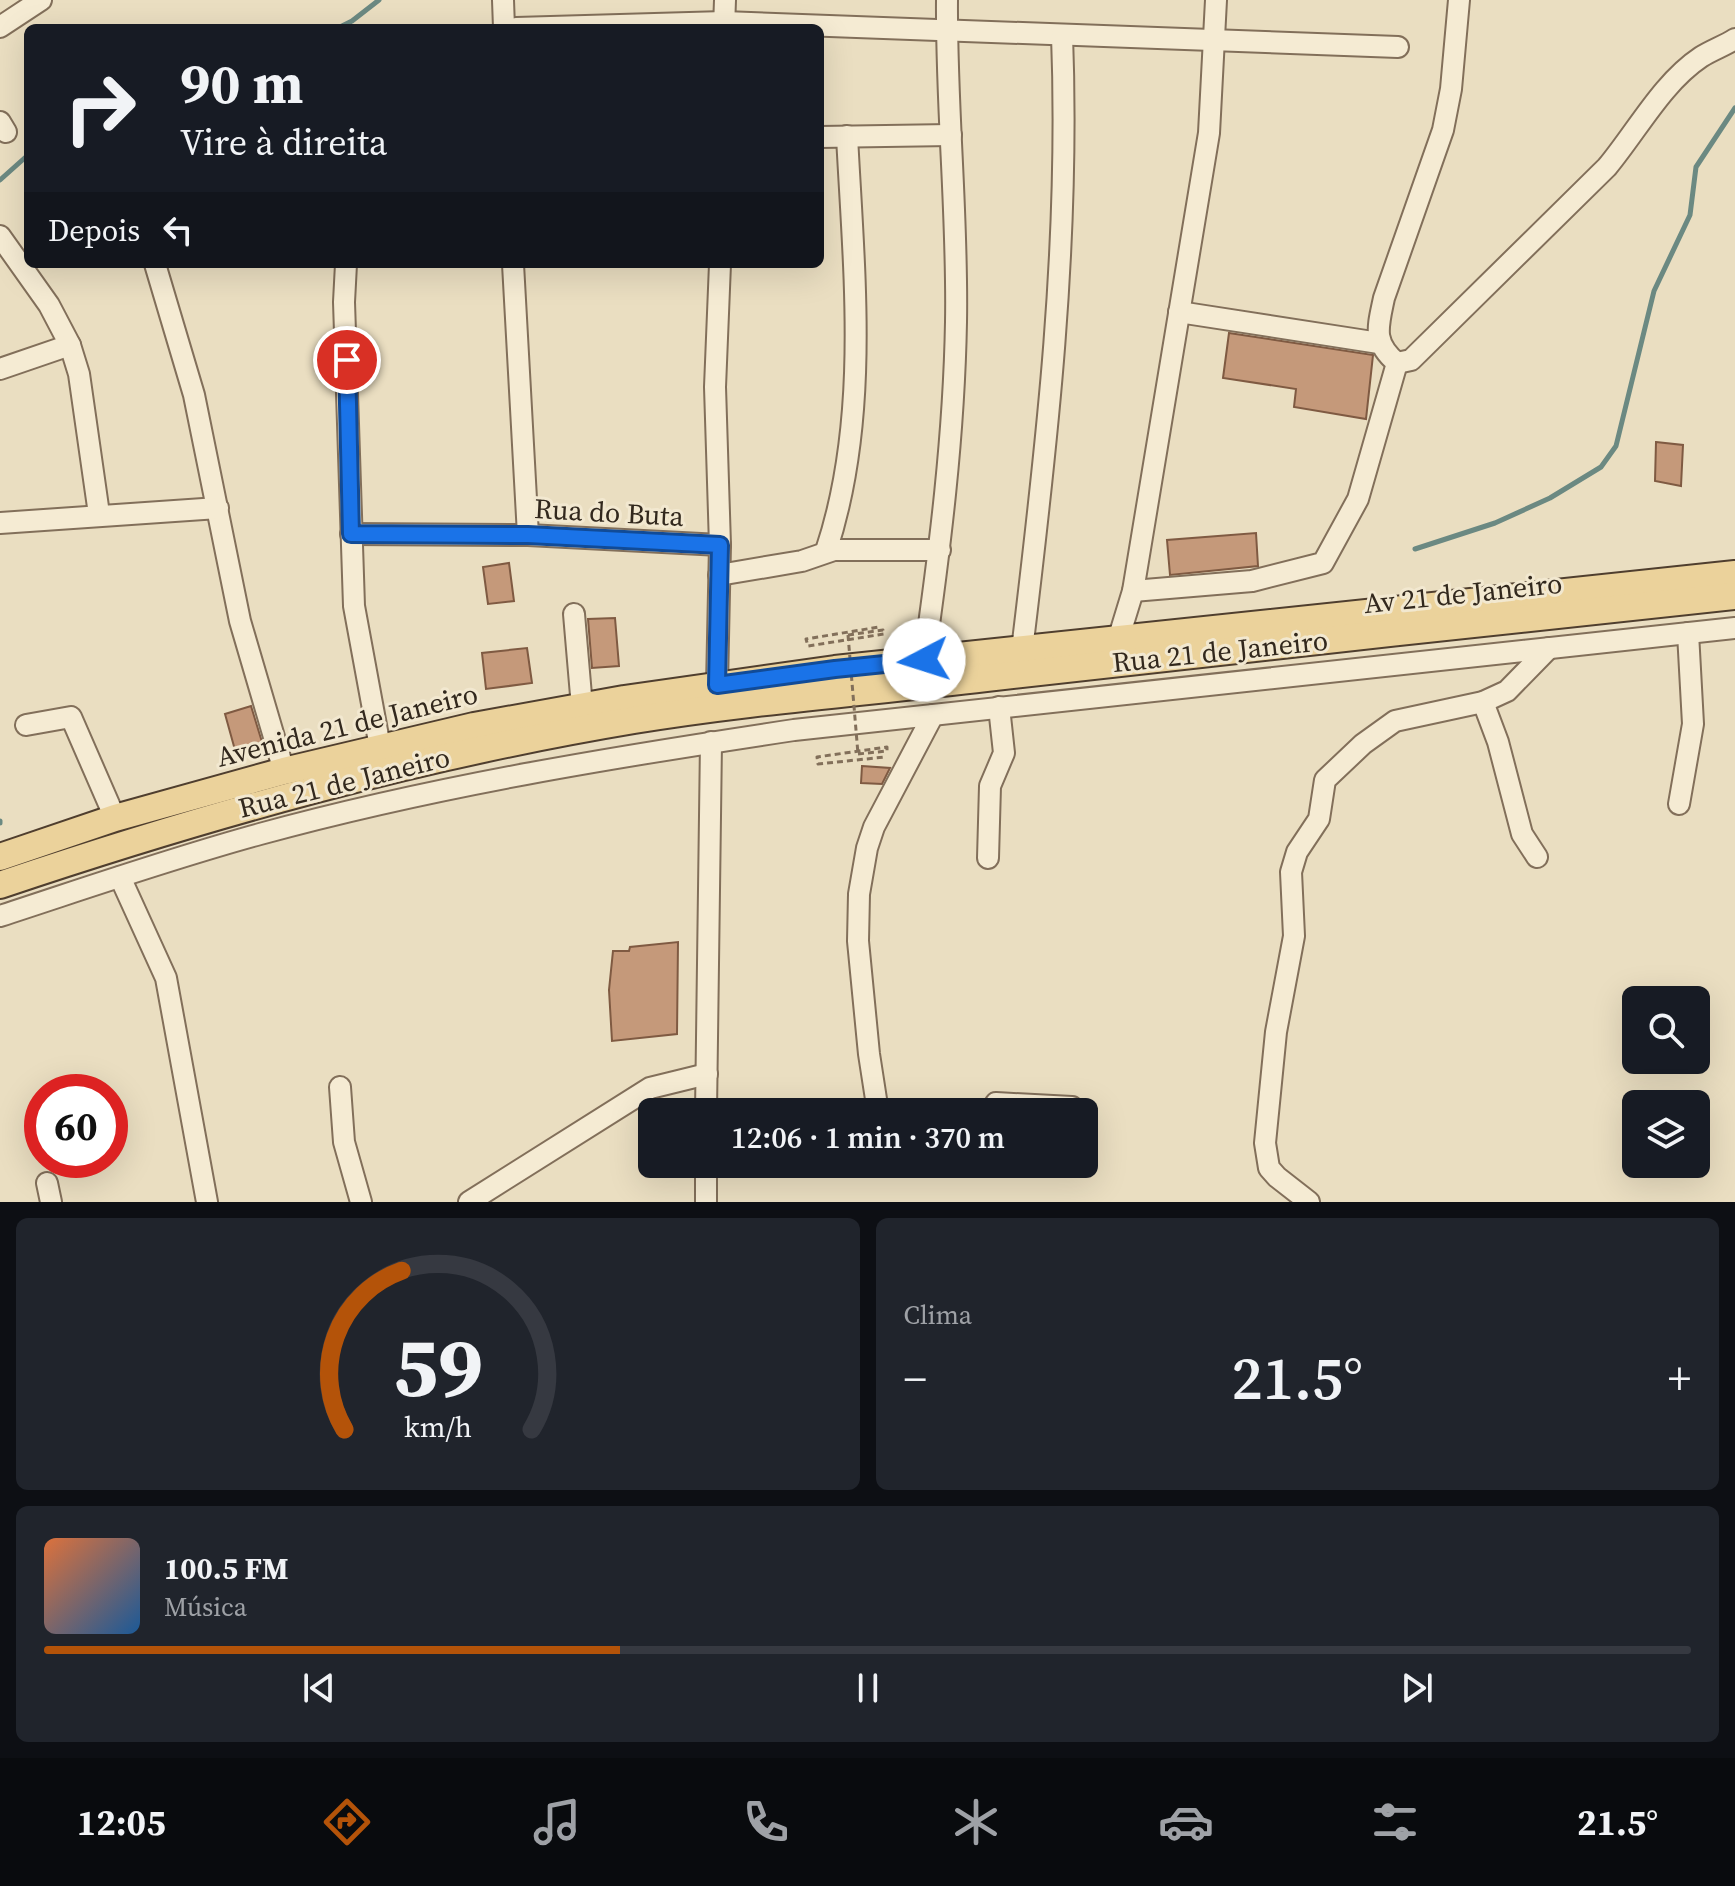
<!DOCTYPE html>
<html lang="pt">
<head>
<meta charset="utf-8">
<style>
  body { margin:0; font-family:"Source Serif 4",serif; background:#20242c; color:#f1f3f6; height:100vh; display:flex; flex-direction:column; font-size:30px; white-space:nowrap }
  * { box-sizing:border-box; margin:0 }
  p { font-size:26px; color:#9ea1a6 }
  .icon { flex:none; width:44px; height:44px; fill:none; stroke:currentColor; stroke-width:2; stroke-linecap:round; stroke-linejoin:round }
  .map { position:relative; height:1202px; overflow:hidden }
  .side { display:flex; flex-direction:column; gap:16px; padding:16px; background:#0d0f14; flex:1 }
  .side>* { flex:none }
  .banner { position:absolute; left:24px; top:24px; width:800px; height:244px; border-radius:12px; box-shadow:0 8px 32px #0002; background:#171b24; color:#f1f3f6; overflow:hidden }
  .fabs { position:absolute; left:1622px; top:986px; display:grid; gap:16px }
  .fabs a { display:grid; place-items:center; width:88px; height:88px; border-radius:12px; background:#171b24; box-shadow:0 8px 32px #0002; font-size:40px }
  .speed { position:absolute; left:24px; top:1074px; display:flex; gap:16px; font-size:40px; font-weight:700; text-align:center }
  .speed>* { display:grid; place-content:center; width:104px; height:104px; border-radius:50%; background:#171b24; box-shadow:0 8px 32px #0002; line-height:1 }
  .speed .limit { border:12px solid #d22; background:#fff; color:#111 }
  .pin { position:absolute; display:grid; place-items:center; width:68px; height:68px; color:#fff; margin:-34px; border:4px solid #fff; border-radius:50%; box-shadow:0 2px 8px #0007 }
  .me { position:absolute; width:88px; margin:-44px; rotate:265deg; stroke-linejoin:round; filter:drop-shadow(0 0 6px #0008) }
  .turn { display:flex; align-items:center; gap:28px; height:168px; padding:0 24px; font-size:36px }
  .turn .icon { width:104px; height:104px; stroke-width:2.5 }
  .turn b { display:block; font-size:56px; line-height:68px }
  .then { display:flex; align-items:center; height:76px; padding:0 24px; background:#0003; gap:16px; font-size:30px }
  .big { font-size:60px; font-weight:600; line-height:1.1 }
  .side .widget { flex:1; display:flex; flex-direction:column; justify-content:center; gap:12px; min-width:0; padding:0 28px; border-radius:12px; background:#20242c }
  .side .dial { align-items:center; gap:0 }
  .dial svg { height:208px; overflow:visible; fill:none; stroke:#363941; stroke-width:7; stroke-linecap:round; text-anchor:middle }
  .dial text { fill:#f1f3f6; stroke:none }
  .song { display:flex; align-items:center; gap:24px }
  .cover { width:96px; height:96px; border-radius:12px; background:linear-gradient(135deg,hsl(20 70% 55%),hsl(210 70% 35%)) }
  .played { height:8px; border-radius:4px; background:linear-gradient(90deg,#b45309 35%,#363941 35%) }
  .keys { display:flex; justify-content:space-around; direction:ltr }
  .heat { display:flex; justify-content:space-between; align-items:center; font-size:44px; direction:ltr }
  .side .tiles { flex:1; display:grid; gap:16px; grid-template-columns:1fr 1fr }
  .widget:last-child { grid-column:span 2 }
  .trip { position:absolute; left:638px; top:1098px; width:460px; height:80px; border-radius:12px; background:#171b24; box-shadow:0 8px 32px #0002; font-weight:600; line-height:80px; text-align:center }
  .menu { display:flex; height:128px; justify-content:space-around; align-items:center; background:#090b0e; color:#9ea1a6 }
  .menu .icon { width:56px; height:56px }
  .menu .selected { color:#b45309 }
  .menu b { font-size:36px; color:#f1f3f6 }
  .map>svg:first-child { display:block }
</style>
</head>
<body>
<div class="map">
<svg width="1735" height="1202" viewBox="0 0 1735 1202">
  <rect width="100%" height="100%" fill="#eadec1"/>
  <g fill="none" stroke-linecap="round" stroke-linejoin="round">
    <g stroke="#6b8982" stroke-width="5">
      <path d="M338 28 352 21 379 0"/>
      <path d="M0 180 28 155"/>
      <path d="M1415 549 1495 523 1550 498 1601 467 1616 446 1654 291 1690 215 1696 167 1735 108"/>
      <path d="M0 821V823"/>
    </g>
  </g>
  <g fill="#c5997a" stroke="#7f5a42" stroke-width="2">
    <path d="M1229 333 1373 355 1366 419 1294 407 1296 389 1223 378Z"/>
    <path d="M1656 442 1683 445 1681 486 1655 481Z"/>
    <path d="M1256 533 1258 566 1170 575 1167 540Z"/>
    <path d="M509 563 514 601 488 604 483 567Z"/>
    <path d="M615 618 619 666 592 668 588 619Z"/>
    <path d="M527 648 532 683 486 689 482 653Z"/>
    <path d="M251 706 262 742 235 750 225 714Z"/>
    <path d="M862 766 890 768 882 784 861 783Z"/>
    <path d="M678 942 677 1034 612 1041 609 990 613 951H629L630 947Z"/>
  </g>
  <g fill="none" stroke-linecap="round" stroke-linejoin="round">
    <defs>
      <g id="minor">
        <path d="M503 0 504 28"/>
        <path d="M0 27 41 0"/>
        <path d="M516 28 724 22 1398 47"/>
        <path d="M724 28 725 0"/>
        <path d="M0 122 6 132"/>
        <path d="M820 137 951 135"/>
        <path d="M0 236 49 305 70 345 79 374 99 514"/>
        <path d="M155 264 194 395 240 621 284 771"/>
        <path d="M346 264 344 302 354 606 380 747"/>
        <path d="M513 264 528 535"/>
        <path d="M1179 312 1379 343"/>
        <path d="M1397 363 1411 360 1607 167C1637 131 1662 83 1701 57 1712 50 1724 46 1735 39"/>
        <path d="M0 369 70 345"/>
        <path d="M0 523 218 508"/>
        <path d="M351 534 528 535 720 545"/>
        <path d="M826 551C870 419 854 273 847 136"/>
        <path d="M719 575 802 561 834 550H940"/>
        <path d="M1133 591 1252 581 1323 563 1358 499 1397 363C1372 342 1378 327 1384 298L1443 130 1451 89 1459 0"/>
        <path d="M574 614 582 707"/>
        <path d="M1118 640 1133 591 1209 133 1216 0"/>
        <path d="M1022 650C1047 444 1070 243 1062 35"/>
        <path d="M924 660C940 548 954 436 956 322 958 215 946 107 947 0"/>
        <path d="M717 685 720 545 715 387 720 264"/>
        <path d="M1483 702 1498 742 1522 834 1537 857"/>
        <path d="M26 725 71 717 115 818"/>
        <path d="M1679 804 1693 724 1688 633"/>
        <path d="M988 858 990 786 1004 753 999 707"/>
        <path d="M120 877 166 978 207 1202"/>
        <path d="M0 916C86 888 172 858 260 834 435 786 614 757 794 730L1735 628"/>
        <path d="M340 1087 344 1142 361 1202"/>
        <path d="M706 1112 711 742"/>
        <path d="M878 1112 869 1054 858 941 859 894 867 848 874 827 933 715"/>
        <path d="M990 1112 996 1103 1072 1107"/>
        <path d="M47 1183 51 1202"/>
        <path d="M469 1202 650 1088 707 1074"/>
        <path d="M706 1202V1164"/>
        <path d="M1309 1202 1277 1177 1269 1168 1265 1143 1276 1032 1294 936 1291 872 1297 852 1319 819 1325 780 1363 744 1395 721 1483 702 1507 691 1549 648"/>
      </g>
      <g id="major">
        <path d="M0 857 115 818 284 771 474 726 624 699 835 669 1735 574"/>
        <path d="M0 885C208 815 418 756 634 720 750 701 869 692 986 678 1236 649 1485 623 1735 596"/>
      </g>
    </defs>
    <use href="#minor" stroke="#826f5a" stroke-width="24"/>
    <use href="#major" stroke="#4f3e2e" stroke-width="30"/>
    <g stroke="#826f5a" stroke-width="3" stroke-dasharray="6 4" stroke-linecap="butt">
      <path d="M848 635 883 630 884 634 808 646 806 639 879 627"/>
      <path d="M858 754 887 751V747L817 757 818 764 885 757"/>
    </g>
    <use href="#minor" stroke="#f5ebd3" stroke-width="20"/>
    <use href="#major" stroke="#ebd29b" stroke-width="26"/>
    <path stroke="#826f5a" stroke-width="3" stroke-dasharray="6 4" stroke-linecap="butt" d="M848 635 858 754"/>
  </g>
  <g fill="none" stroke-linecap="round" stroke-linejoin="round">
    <defs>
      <path id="route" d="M347 360 351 534 528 535 720 545 717 685 835 669 924 660"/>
    </defs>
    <use href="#route" stroke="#114b97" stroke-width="20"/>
    <use href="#route" stroke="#1a73e8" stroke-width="14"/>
  </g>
  <g text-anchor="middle" stroke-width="6" stroke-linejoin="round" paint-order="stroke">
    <g font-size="28" fill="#32281d" stroke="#f2e8d0">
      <text transform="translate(609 512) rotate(3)" y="10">Rua do Buta</text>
      <text transform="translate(1463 593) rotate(-6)" y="10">Av 21 de Janeiro</text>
      <text transform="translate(1220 651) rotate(-6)" y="10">Rua 21 de Janeiro</text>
      <text transform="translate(347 725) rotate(-14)" y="10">Avenida 21 de Janeiro</text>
      <text transform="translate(344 782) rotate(-14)" y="10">Rua 21 de Janeiro</text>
    </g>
  </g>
</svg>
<div class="fabs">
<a><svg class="icon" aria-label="search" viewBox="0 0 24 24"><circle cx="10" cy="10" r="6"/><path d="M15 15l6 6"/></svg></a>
<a><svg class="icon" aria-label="layers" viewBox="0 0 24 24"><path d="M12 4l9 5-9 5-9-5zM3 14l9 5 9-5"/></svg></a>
</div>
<div class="speed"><div class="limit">60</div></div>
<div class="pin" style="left:347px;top:360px;background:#d93025"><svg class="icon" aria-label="arrive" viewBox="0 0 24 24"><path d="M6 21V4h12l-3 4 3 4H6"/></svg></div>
<svg class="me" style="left:924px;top:660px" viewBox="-20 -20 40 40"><circle r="19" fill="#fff"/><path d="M0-13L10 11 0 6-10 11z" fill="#1a73e8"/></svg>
<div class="trip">12:06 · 1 min · 370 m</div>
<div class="banner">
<div class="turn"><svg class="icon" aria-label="right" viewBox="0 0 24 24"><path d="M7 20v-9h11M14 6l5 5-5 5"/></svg><div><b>90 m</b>Vire à direita</div></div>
<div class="then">Depois<svg class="icon" aria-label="left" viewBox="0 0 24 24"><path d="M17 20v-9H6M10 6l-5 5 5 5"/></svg></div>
</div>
</div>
<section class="side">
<div class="tiles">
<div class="widget dial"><svg viewBox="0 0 100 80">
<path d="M14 69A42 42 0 1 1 86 69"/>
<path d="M14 69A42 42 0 0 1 36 8" stroke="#b45309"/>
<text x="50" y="56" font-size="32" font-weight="700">59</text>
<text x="50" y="72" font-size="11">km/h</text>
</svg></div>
<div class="widget"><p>Clima</p>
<div class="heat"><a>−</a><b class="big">21.5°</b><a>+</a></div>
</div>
<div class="widget">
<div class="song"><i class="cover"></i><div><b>100.5 FM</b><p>Música</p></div></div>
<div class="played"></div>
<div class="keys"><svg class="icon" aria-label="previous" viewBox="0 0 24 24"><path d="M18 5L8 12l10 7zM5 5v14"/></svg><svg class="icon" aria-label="pause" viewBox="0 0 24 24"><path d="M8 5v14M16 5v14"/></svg><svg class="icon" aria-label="next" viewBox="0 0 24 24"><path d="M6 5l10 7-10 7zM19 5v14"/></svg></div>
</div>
</div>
</section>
<nav class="menu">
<b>12:05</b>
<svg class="icon selected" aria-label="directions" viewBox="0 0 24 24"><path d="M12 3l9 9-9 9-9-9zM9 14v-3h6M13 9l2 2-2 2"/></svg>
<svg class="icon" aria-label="music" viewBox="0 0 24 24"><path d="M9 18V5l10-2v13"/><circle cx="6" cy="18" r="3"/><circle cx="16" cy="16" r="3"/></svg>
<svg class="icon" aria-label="phone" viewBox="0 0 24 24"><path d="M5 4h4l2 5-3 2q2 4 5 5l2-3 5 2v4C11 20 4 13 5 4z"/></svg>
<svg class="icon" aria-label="climate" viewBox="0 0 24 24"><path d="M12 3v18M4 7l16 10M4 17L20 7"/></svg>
<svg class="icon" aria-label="car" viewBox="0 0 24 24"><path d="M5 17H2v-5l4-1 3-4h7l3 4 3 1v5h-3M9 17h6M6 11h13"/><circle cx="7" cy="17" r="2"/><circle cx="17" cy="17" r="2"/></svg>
<svg class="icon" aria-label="filters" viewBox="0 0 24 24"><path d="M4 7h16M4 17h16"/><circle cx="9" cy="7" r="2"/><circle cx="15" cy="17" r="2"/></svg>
<b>21.5°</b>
</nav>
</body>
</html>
